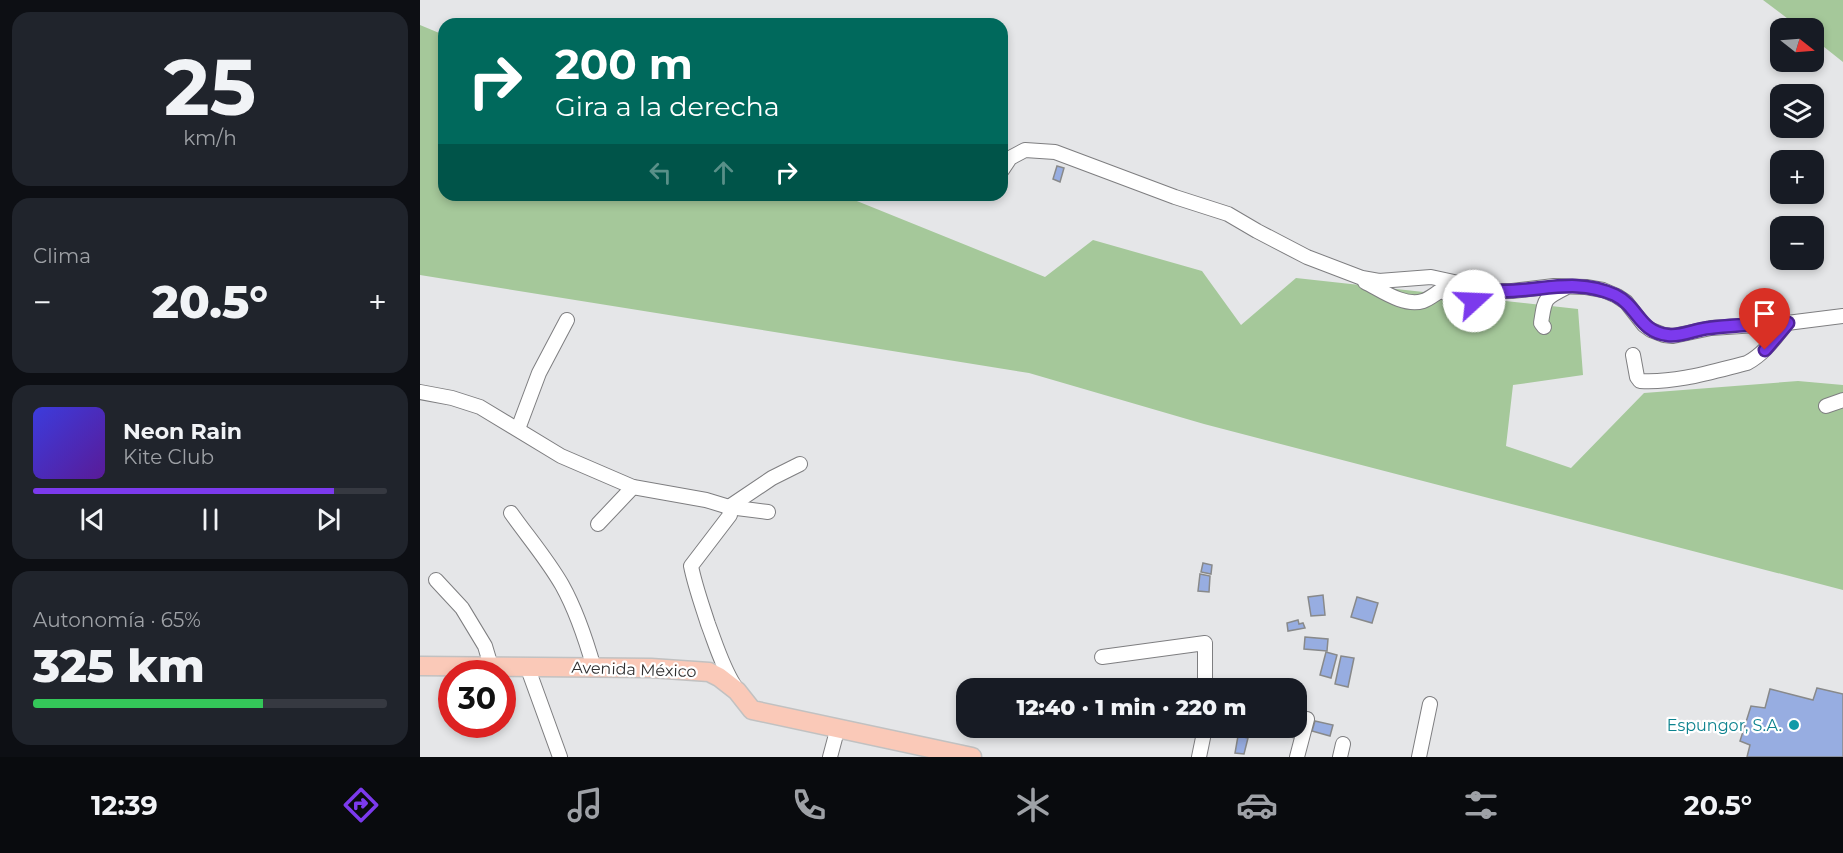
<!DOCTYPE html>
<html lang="es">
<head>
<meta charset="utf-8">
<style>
  body { margin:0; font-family:Montserrat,sans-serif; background:#20242c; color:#f1f3f6; height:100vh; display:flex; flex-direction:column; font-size:22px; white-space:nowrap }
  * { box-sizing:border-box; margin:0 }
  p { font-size:20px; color:#9ea1a6 }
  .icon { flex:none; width:33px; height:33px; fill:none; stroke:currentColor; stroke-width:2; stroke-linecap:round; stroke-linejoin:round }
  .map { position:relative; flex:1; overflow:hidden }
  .panel { display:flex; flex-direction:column; gap:12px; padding:12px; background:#0d0f14; width:420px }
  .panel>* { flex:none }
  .top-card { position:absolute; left:18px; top:18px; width:570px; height:183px; border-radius:18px; box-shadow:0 3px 9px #0003; background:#00695c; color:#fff; overflow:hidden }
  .needle { width:39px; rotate:107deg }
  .buttons { position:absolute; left:1350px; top:18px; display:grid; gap:12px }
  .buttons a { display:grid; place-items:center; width:54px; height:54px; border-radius:12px; background:#171b24; box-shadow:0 3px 9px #0003; font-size:30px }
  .speed { position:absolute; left:18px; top:660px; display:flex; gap:12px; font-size:30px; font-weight:700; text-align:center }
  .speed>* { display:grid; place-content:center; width:78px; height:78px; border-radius:50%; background:#171b24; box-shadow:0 3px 9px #0003; line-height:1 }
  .speed .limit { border:9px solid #d22; background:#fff; color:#111 }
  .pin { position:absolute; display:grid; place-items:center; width:51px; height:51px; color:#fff; margin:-62px -26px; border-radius:50% 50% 50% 0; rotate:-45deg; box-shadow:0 0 6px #0007 }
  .pin .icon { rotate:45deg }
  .me { position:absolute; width:66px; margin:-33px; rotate:70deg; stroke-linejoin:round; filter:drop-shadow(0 0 4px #0008) }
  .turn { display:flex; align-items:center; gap:21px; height:126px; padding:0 18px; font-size:27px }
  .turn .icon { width:78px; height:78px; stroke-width:2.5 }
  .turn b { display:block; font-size:42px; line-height:51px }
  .lanes { display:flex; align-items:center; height:57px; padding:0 18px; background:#0003; justify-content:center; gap:30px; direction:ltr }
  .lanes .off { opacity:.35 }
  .big { font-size:45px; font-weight:800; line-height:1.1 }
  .panel .tile { flex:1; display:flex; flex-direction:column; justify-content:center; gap:9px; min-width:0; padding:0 21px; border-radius:18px; background:#20242c }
  .panel .dial { align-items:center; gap:0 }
  .dial b { font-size:78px; line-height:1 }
  .song { display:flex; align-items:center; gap:18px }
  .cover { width:72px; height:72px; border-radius:9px; background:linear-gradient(135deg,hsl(240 70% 55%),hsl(270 70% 35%)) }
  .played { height:6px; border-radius:3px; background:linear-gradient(90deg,#7c3aed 85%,#363941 85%) }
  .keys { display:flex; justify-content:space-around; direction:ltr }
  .heat { display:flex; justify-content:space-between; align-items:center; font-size:33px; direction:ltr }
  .charge { height:9px; border-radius:4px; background:linear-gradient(90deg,#34c759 65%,#363941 0) }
  .trip { position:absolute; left:536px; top:678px; width:351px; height:60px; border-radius:18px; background:#171b24; box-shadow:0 3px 9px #0003; font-weight:800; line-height:60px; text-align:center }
  .menu { display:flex; height:96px; justify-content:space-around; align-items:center; background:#090b0e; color:#9ea1a6 }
  .menu .icon { width:42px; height:42px }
  .menu .selected { color:#7c3aed }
  .menu b { font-size:27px; color:#f1f3f6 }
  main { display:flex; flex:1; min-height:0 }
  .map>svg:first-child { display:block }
</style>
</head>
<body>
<main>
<section class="panel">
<div class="tile dial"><b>25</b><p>km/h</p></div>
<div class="tile"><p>Clima</p>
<div class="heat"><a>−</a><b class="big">20.5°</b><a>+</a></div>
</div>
<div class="tile">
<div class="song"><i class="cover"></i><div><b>Neon Rain</b><p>Kite Club</p></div></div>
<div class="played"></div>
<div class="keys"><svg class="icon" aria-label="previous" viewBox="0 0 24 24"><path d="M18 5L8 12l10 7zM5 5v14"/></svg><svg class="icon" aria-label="pause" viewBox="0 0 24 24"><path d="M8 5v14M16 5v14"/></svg><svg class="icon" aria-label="next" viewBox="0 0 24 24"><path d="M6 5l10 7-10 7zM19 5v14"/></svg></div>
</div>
<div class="tile"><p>Autonomía · 65%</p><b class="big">325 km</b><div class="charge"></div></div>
</section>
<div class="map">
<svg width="1423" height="757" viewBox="0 0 1423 757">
  <rect width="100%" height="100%" fill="#e5e6e8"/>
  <g fill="#a5c89a">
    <path d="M1343 0H1423V62L1394 39V28H1380Z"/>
    <path d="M0 25 24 35V195H422L625 277 673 240 782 271 821 325 876 278 1158 309 1163 375 1093 385 1086 446 1151 468 1224 393 1378 381 1423 385V590L784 424 609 373 0 275Z"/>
  </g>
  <g fill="#97ade1" stroke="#88898a" stroke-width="1.5">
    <path d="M637 166 644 168 640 182 633 179Z"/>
    <path d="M783 563 792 565 791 574 781 572Z"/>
    <path d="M780 574 790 576 789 592 778 591Z"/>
    <path d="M903 595 905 615 891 616 888 597Z"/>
    <path d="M937 597 958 603 952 623 931 617Z"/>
    <path d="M878 620 879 624 883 623 885 628 868 631 867 623Z"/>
    <path d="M885 637 908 639 907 651 884 649Z"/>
    <path d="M906 652 917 655 911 678 900 675Z"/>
    <path d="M921 656 934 658 928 687 915 684Z"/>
    <path d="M1397 688 1423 694V757H1327L1330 745 1320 741 1331 706 1345 708 1350 689 1393 700Z"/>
    <path d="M876 706 883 707 876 738 846 732 847 728H876Z"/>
    <path d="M895 721 913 725 910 736 892 731Z"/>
    <path d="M818 736 828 738 824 754 815 753Z"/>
  </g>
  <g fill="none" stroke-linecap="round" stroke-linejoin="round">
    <defs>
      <g id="minor">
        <path d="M582 170 590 158 605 150 635 152 755 197 808 214 837 231 887 257 942 278 959 281 1011 277 1034 282 1064 291H1092L1134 286 1166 287 1183 290 1197 296 1206 302 1224 325 1231 330 1244 335 1253 336 1291 328 1367 323 1423 316"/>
        <path d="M945 282C961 290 984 307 1003 301 1009 299 1015 294 1020 291L1054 301 1075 296 1077 295"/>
        <path d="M1124 327 1121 323C1125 299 1123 299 1145 288"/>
        <path d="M1213 355 1217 377 1220 381C1257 383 1291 372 1327 363 1344 354 1355 338 1367 323"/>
        <path d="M0 392 32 398 60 407 141 456 213 487 286 500 309 507 348 512"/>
        <path d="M1406 406 1423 400"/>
        <path d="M98 429 119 373 147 320"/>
        <path d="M309 507 310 515 271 566C275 586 282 605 288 624 296 645 302 666 314 685"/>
        <path d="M309 507 352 478 380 464"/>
        <path d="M91 513C108 537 127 559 142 585 156 610 166 640 174 668"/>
        <path d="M178 524 213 487"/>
        <path d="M16 580 42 608 65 646 71 666"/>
        <path d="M682 657 785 643V688"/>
        <path d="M107 666 140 757"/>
        <path d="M410 757 418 727"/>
        <path d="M779 757 785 728"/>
        <path d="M877 757 887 719"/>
        <path d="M920 757 923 744"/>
        <path d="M999 757 1010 704"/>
      </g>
      <path id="major" d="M0 666 231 668 289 672 299 677 317 691 332 710 552 757"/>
    </defs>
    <use href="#minor" stroke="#7e7e80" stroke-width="16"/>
    <use href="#major" stroke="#c1c1c1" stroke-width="21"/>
    <use href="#minor" stroke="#fff" stroke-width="14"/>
    <use href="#major" stroke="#fac9b8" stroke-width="18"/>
  </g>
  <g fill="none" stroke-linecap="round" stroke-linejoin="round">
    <defs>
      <path id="route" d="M1054 301 1075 297 1080 291C1120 292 1155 277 1195 295 1218 306 1219 332 1248 335 1261 337 1276 329 1289 328 1315 325 1341 324 1368 323L1345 350"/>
    </defs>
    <use href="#route" stroke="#51269a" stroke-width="15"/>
    <use href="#route" stroke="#7c3aed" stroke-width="10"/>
  </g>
  <circle fill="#0f9aa8" stroke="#fff" stroke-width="2" cx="1374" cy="725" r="6"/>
  <g text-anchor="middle" stroke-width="4.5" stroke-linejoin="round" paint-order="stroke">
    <g font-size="16" fill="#303031" stroke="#fff">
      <text transform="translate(214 669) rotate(2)" y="6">Avenida México</text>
    </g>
    <g font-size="16" fill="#0d838f" stroke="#fff" text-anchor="end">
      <text x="1362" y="731">Espungor, S.A.</text>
    </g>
  </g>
</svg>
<div class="buttons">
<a><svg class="needle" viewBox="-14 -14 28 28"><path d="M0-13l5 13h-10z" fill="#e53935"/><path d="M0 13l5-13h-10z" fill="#9ea1a6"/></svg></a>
<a><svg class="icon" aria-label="layers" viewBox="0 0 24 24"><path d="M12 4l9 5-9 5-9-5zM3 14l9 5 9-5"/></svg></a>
<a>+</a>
<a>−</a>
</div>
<div class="speed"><div class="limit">30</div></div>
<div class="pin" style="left:1345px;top:350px;background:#d93025"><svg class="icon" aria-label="arrive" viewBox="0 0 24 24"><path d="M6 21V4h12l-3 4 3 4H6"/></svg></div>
<svg class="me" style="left:1054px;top:301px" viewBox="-20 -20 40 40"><circle r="19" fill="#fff"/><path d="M0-13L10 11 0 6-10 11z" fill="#7c3aed"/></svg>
<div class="trip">12:40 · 1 min · 220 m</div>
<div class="top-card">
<div class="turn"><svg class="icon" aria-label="right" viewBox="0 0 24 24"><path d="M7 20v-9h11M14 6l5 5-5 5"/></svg><div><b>200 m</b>Gira a la derecha</div></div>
<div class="lanes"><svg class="icon off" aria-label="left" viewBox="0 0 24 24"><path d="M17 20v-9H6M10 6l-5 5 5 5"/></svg><svg class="icon off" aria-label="ahead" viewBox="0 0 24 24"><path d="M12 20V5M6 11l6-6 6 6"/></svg><svg class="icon" aria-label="right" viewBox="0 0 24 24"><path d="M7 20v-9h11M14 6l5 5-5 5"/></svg></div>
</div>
</div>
</main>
<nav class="menu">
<b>12:39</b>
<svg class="icon selected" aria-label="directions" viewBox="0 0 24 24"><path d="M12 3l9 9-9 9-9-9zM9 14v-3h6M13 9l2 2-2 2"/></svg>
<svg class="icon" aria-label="music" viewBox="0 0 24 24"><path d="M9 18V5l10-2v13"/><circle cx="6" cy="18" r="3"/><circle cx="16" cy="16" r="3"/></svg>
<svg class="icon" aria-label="phone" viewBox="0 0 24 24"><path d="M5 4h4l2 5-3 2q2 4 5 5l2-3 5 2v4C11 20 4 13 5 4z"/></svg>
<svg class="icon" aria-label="climate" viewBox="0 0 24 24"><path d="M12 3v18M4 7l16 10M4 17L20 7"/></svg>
<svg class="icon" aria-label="car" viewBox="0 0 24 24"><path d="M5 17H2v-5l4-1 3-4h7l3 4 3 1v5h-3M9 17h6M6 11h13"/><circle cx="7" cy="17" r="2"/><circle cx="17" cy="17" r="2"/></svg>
<svg class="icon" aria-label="filters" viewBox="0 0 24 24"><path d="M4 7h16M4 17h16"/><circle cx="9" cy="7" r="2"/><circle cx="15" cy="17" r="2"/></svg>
<b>20.5°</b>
</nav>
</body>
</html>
